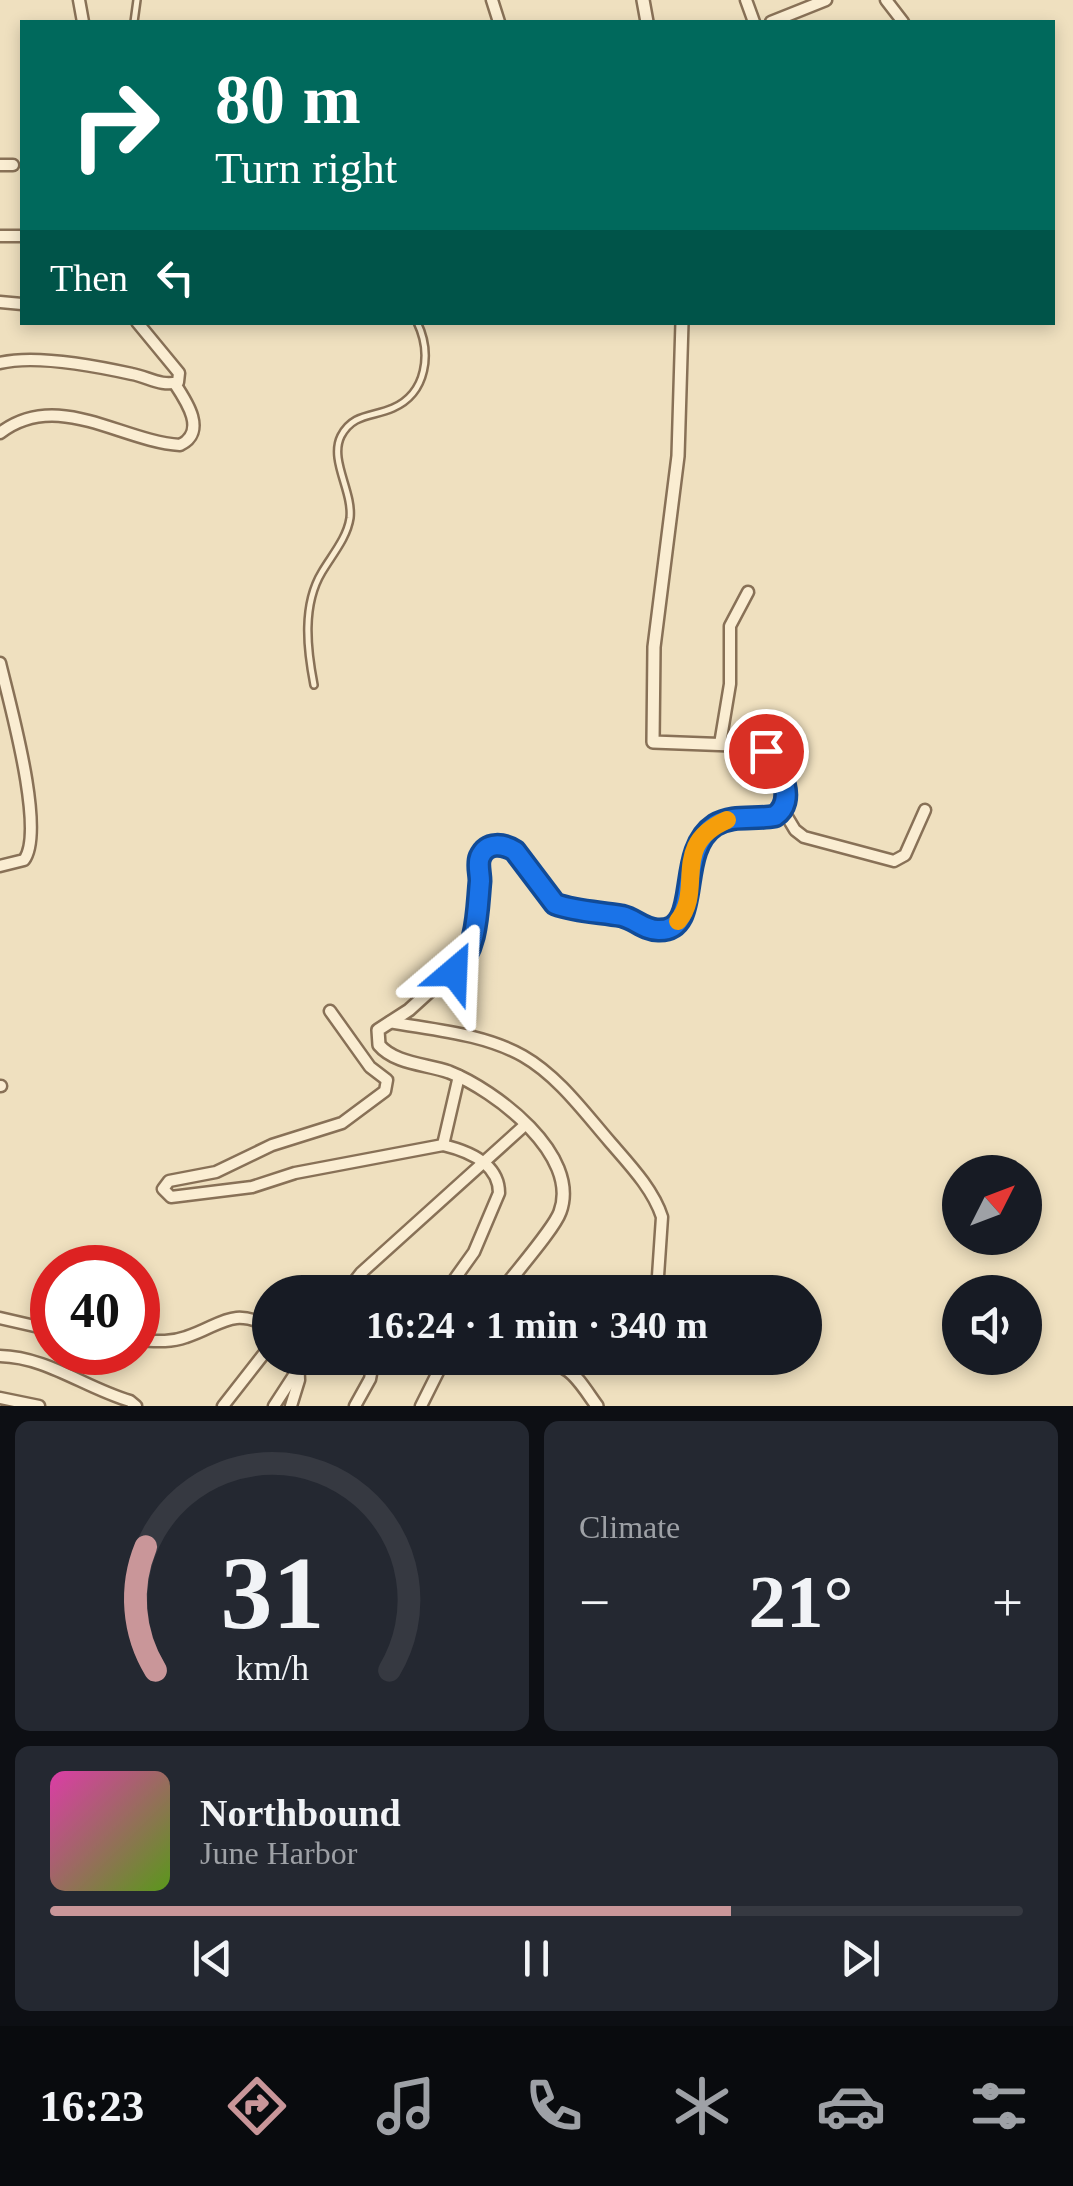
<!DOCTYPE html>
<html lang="en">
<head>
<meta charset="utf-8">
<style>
  body { margin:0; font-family:"Times New Roman",serif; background:#242831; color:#f1f3f6; height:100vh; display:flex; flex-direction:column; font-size:38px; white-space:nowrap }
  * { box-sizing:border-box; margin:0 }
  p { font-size:32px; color:#9ea1a6 }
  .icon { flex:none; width:55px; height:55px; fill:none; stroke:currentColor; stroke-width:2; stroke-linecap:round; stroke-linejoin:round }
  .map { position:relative; height:1406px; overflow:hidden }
  .panel { display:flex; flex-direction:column; gap:15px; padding:15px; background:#0d0f14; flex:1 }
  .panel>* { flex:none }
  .banner { position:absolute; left:20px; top:20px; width:1035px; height:305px; border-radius:0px; box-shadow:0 5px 15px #0003; background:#00695c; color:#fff; overflow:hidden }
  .needle { width:65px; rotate:48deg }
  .fabs { position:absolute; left:942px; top:1155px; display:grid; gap:20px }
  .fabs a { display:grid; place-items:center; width:100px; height:100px; border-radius:50%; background:#171b24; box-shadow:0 5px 15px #0003; font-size:50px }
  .speed { position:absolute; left:30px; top:1245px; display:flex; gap:20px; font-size:50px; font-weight:700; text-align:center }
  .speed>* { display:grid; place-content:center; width:130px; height:130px; border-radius:50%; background:#171b24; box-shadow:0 5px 15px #0003; line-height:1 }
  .speed .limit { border:15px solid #d22; background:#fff; color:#111 }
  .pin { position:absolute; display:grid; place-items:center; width:85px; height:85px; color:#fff; margin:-42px; border:5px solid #fff; border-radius:50%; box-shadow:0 2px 10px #0007 }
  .me { position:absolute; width:110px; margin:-55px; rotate:26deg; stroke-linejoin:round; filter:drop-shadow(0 0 8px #0008) }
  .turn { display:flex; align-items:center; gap:35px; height:210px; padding:0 30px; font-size:45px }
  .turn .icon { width:130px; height:130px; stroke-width:2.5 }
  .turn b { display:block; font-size:70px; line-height:85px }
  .then { display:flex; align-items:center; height:95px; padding:0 30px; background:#0003; gap:20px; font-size:38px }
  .big { font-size:75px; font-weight:700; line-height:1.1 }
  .panel .card { flex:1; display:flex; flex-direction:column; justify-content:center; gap:15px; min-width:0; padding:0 35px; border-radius:15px; background:#242831 }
  .panel .dial { align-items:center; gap:0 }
  .dial svg { height:260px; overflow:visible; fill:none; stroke:#363941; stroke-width:7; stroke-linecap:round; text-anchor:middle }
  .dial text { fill:#f1f3f6; stroke:none }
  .song { display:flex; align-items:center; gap:30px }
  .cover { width:120px; height:120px; border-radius:15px; background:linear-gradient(135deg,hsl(320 70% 55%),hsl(90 70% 35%)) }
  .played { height:10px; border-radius:5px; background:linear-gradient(90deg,#c99699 70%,#363941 70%) }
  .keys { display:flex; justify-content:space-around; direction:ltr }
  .heat { display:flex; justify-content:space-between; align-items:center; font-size:55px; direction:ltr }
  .panel .tiles { flex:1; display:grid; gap:15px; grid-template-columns:1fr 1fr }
  .card:last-child { grid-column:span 2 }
  .trip { position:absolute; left:252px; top:1275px; width:570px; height:100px; border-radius:50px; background:#171b24; box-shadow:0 5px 15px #0003; font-weight:700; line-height:100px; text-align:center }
  .dock { display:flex; height:160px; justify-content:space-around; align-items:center; background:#090b0e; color:#9ea1a6 }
  .dock .icon { width:70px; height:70px }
  .dock .active { color:#c99699 }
  .dock b { font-size:45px; color:#f1f3f6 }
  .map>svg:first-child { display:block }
</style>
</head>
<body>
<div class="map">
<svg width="1073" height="1406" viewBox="0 0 1073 1406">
  <rect width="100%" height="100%" fill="#efe0bf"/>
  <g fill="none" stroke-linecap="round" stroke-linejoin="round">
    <defs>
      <g id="service">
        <path d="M134 22 137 0"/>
        <path d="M314 685C307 649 302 605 322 572 332 555 347 538 350 518 353 491 329 460 341 436 353 413 373 417 393 408 427 393 432 353 417 322"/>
      </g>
      <g id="minor">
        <path d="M79 0 83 22"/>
        <path d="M492 0 499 22"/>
        <path d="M746 0 754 22"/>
        <path d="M886 0 903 22"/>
        <path d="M771 22 826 0"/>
        <path d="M0 165H13"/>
        <path d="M0 236H22"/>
        <path d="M0 302 22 304"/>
        <path d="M0 363C36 354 96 366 132 374 148 377 162 387 178 382L179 373 137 322"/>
        <path d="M0 433C57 389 120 441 180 445 207 432 187 402 175 384"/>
        <path d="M0 663C9 701 46 831 24 860L0 866"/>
        <path d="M720 744 730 684V626L748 592"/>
        <path d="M783 810 795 830 804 837 894 861 905 855 925 810"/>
        <path d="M330 1011 370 1067 387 1080 385 1091 342 1123 272 1145 216 1172 169 1181 163 1189 171 1197 252 1187 295 1173 443 1145C468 1151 499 1163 499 1193L474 1252 454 1280 450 1292"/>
        <path d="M390 1022C434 1030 484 1034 523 1056 558 1076 584 1112 610 1142 629 1164 653 1189 662 1217L657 1291"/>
        <path d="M0 1086H1"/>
        <path d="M443 1145 459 1076"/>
        <path d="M354 1292V1282L361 1273 525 1125"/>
        <path d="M0 1318 52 1330"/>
        <path d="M138 1340C155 1341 169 1343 186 1337 221 1326 231 1306 270 1327"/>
        <path d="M0 1356C47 1357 85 1388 130 1401L136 1406"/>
        <path d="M0 1398 39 1406"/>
        <path d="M223 1406 270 1346"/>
        <path d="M274 1406 300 1366"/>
        <path d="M291 1406 299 1380 298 1358"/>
        <path d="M355 1406 370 1379 374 1358"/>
        <path d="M421 1406 445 1358"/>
      </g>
      <g id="tertiary">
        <path d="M643 0 647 22"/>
        <path d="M501 1292C514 1274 554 1229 560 1212 581 1155 495 1090 449 1072 427 1064 395 1064 379 1045L378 1030 409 1010 465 959 475 932 480 879 478 861C505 812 535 889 555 904 577 912 600 913 622 916 635 919 644 930 658 931 701 932 681 858 703 835 732 803 800 838 783 784 777 768 772 756 759 746L653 742 654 647 678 456 682 322"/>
        <path d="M499 1358C510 1363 520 1360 532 1361 571 1362 576 1377 597 1406"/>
      </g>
    </defs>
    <use href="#service" stroke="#887157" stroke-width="10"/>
    <use href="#minor" stroke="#887157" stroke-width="15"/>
    <use href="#tertiary" stroke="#887157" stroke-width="16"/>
    <use href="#service" stroke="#faedd2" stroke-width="5"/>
    <use href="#minor" stroke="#faedd2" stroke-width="10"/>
    <use href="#tertiary" stroke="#faedd2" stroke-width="11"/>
  </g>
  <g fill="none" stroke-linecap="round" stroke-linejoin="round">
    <defs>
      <path id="route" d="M454 972C478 949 477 912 480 881 480 873 477 864 480 857 487 841 504 844 515 851L555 904C577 912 600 912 622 916 635 919 644 930 658 930 704 932 674 852 715 825 733 814 755 820 775 816 797 801 781 768 766 751"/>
    </defs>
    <use href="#route" stroke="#114b97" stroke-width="25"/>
    <use href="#route" stroke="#1a73e8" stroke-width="18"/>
    <path stroke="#f59e0b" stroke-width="18" d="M678 921C705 889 669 845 727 820"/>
  </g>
</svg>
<div class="fabs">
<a><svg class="needle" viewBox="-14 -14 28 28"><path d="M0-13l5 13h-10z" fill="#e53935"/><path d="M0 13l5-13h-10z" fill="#9ea1a6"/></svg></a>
<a><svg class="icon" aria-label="sound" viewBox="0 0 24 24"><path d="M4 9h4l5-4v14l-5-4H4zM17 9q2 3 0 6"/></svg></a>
</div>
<div class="speed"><div class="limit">40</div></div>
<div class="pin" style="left:766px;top:751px;background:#d93025"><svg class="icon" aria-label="arrive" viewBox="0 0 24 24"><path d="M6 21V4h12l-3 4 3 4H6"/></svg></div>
<svg class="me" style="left:454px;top:972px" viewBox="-20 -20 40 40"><path d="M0-17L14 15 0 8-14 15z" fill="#1a73e8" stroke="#fff" stroke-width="4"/></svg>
<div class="trip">16:24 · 1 min · 340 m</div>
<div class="banner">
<div class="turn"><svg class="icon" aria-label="right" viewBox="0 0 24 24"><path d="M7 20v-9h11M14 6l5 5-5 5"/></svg><div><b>80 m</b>Turn right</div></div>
<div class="then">Then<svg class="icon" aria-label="left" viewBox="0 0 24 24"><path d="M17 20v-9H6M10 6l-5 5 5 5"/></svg></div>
</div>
</div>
<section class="panel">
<div class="tiles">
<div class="card dial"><svg viewBox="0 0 100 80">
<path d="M14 69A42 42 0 1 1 86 69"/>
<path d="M14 69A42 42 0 0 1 11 31" stroke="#c99699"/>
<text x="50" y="56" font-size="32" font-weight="700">31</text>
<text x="50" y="72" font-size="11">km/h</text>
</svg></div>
<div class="card"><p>Climate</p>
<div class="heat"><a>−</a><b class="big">21°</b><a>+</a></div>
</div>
<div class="card">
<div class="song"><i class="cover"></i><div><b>Northbound</b><p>June Harbor</p></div></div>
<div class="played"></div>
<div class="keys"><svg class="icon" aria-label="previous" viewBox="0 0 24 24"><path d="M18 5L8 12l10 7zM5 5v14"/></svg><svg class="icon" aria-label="pause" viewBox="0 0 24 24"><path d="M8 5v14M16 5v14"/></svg><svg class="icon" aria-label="next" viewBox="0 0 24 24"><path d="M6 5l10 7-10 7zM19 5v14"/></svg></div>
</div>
</div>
</section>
<nav class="dock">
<b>16:23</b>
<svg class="icon active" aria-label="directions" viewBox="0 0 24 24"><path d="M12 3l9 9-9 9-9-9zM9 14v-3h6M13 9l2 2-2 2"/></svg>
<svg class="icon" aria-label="music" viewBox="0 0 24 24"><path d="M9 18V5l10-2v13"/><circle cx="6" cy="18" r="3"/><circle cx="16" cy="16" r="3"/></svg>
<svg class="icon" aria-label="phone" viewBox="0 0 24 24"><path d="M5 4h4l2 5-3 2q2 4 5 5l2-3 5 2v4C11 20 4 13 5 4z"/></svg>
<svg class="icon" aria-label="climate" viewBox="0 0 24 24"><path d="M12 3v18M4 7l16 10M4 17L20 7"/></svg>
<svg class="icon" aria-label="car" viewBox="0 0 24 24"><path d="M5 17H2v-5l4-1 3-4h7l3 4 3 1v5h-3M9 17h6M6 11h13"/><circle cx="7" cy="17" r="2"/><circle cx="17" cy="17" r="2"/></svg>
<svg class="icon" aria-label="filters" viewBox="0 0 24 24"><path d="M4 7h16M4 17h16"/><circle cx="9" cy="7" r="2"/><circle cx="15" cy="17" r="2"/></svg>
</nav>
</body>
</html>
